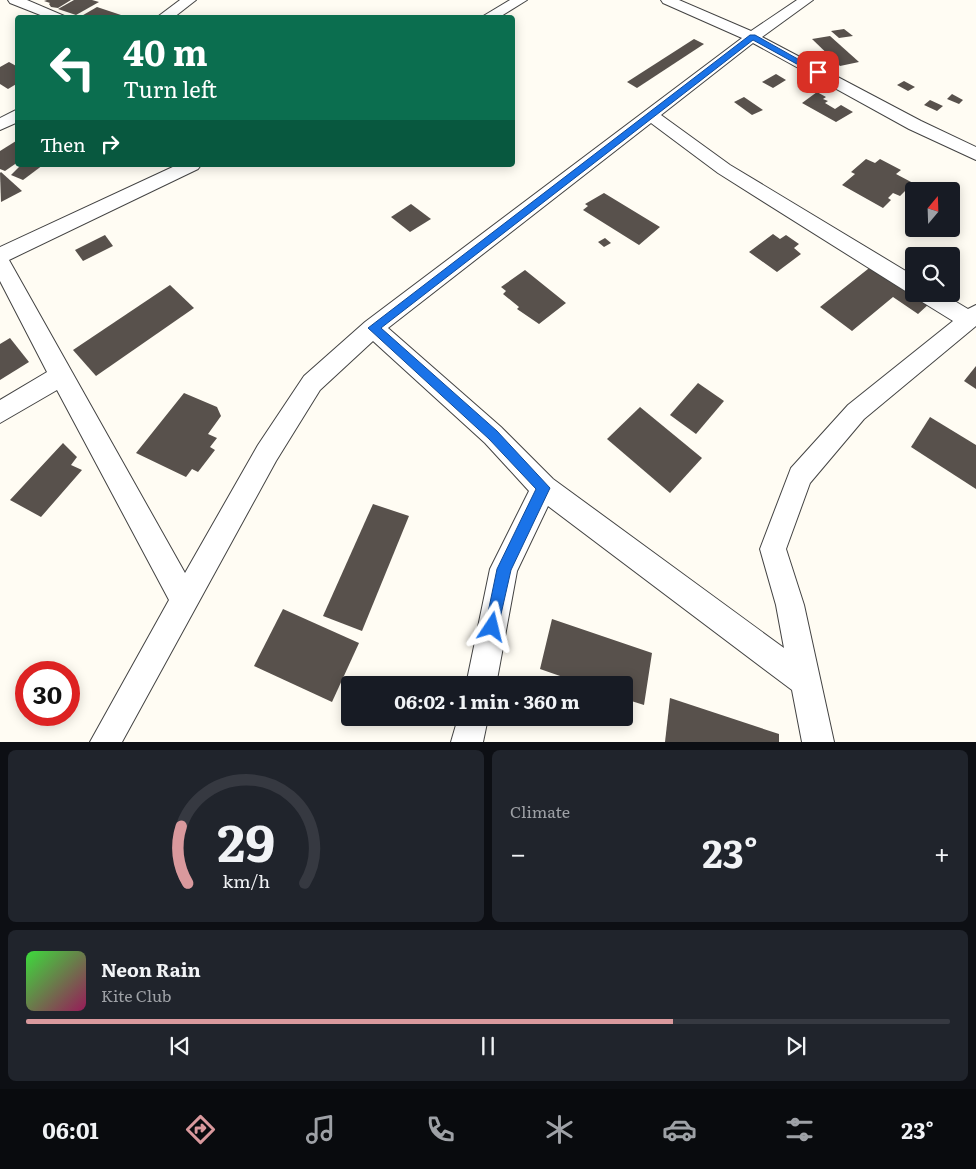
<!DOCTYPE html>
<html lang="en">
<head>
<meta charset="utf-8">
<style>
  body { margin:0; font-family:Literata,serif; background:#20242c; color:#f1f3f6; height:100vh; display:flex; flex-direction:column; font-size:19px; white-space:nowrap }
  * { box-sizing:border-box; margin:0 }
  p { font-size:16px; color:#9ea1a6 }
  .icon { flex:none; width:28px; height:28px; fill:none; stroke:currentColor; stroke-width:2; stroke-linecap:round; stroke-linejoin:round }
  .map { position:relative; height:742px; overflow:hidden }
  .details { display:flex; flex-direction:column; gap:8px; padding:8px; background:#0d0f14; flex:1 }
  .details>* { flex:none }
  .top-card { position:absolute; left:15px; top:15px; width:500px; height:152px; border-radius:5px; box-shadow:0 2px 12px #0003; background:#0b6e4f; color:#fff; overflow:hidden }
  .needle { width:32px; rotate:19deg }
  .controls { position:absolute; left:905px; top:182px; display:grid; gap:10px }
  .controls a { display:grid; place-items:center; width:55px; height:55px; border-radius:5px; background:#171b24; box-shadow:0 2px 12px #0003; font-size:25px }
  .speed { position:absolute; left:15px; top:661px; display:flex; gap:10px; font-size:25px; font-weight:700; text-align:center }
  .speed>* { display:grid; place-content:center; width:65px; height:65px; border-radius:50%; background:#171b24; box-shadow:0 2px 12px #0003; line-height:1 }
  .speed .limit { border:8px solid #d22; background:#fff; color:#111 }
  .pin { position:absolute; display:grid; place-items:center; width:42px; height:42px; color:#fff; margin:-21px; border-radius:10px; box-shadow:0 2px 8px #0006 }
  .me { position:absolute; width:55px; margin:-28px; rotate:10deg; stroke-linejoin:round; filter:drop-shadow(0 0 4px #0008) }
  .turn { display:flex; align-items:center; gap:18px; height:105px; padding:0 25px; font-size:22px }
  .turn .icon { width:65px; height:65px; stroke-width:2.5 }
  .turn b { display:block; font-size:35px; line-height:42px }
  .then { display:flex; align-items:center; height:48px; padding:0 25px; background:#0003; gap:10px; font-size:19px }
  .big { font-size:38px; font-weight:700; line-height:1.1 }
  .details .widget { flex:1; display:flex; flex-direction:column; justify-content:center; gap:8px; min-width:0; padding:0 18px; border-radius:8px; background:#20242c }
  .details .dial { align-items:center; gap:0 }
  .dial svg { height:130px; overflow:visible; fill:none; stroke:#363941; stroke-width:7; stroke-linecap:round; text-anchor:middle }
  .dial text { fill:#f1f3f6; stroke:none }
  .song { display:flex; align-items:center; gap:15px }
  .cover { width:60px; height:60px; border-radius:8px; background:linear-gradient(135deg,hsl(120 70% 55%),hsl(330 70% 35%)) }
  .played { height:5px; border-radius:2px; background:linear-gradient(90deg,#d9999d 70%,#363941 70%) }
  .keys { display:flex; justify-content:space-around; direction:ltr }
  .heat { display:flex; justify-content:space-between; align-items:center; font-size:28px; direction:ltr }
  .details .tiles { flex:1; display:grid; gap:8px; grid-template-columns:1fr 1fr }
  .widget:last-child { grid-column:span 2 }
  .trip { position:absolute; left:341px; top:676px; width:292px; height:50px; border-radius:5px; background:#171b24; box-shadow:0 2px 12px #0003; font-weight:700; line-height:50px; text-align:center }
  .tab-bar { display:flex; height:80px; justify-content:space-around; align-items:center; background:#090b0e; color:#9ea1a6 }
  .tab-bar .icon { width:35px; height:35px }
  .tab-bar .selected { color:#d9999d }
  .tab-bar b { font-size:22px; color:#f1f3f6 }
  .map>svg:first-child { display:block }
</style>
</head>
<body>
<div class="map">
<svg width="976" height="742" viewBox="0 0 976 742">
  <rect width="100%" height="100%" fill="#fffcf3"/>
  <g fill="#58514c">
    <path d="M47 0H71L58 8 51 7 49 4 50 3 44 1Z"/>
    <path d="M74 0H92L99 2 76 15 58 9Z"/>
    <path d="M97 7 127 17V18H78Z"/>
    <path d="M844 29 853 36 839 38 831 31Z"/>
    <path d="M830 36 859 62 840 66 812 39Z"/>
    <path d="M694 39 704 44 637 88 627 82Z"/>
    <path d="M9 62 18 67V83L8 89 0 84V67Z"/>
    <path d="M776 74 786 80 773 88 762 82Z"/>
    <path d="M904 81 915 87 908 91 897 85Z"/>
    <path d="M817 92 826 97 823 99 828 101 825 103 835 109 841 105 853 112 836 122 802 103Z"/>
    <path d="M952 94 963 100 959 104 947 99Z"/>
    <path d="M744 97 763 110 752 115 734 102Z"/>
    <path d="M930 100 943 106 937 111 924 105Z"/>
    <path d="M16 141 18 162 5 171 0 169V151Z"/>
    <path d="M866 159 875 163 880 159 901 170 896 174 913 183 900 196 893 193 888 198 891 200 883 208 842 185 855 174 851 172Z"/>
    <path d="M21 165H43L23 180 11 175Z"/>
    <path d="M1 172 22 191 1 202 0 173Z"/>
    <path d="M604 193 660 227 639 245 583 210 588 206 585 204Z"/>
    <path d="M411 204 431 219 410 232 391 217Z"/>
    <path d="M773 234 780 239 786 235 799 244 794 248 801 254 777 272 749 252Z"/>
    <path d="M105 235 113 246 83 261 75 250Z"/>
    <path d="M605 238 611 243 604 247 598 242Z"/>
    <path d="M873 265 930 303 918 314 893 297 852 331 820 307Z"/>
    <path d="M525 270 566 303 539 324 517 309 519 307 503 294 506 291 501 287Z"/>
    <path d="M170 285 194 308 96 376 73 350Z"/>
    <path d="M10 338 29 362 0 380V344Z"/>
    <path d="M976 366V389L964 381Z"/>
    <path d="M698 383 724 401 696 434 670 415Z"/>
    <path d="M184 393 217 407 221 416 208 434 217 438 210 447 215 450 198 472 192 469 186 477 136 453Z"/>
    <path d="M640 407 702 458 670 493 607 439Z"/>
    <path d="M930 417 976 445V489L911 447Z"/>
    <path d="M63 443 77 457 71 465 82 470 41 517 10 500Z"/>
    <path d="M373 504 409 516 362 631 323 616Z"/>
    <path d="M283 609 359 643 332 702 254 666Z"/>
    <path d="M552 619 652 653 644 705 625 699V685H586L540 669Z"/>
    <path d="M670 698 779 734V742H665Z"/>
  </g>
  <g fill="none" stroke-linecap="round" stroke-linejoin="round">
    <defs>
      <g id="minor">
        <path d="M8 0H27L69 18H48L10 3Z"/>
        <path d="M180 0H196L173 18H156Z"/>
        <path d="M510 0H527L498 18H480Z"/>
        <path d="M661 0H679L751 31 797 0H813L762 37 921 121 976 147V160L909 129 753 43 661 115 730 165 914 276 915 294 907 292 718 173 651 123 388 328 501 427 553 479 784 648 776 605 760 549 791 468 848 405 953 321 919 300 916 294H943L968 309 976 305V326L864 419 810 483 786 549 804 605 834 742H802L792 690 548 506 517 571 496 685H466L490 569 529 491 485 443 373 341 320 390 276 461 122 742H90L169 600 57 390 0 423V400L47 372 0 281V247L177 165H201L198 169 9 260 185 573 258 445 304 376 365 322 742 38 663 3Z"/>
        <path d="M18 109V122L0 130V118Z"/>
        <path d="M458 718H488L483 742H451Z"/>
      </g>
    </defs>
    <use href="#minor" stroke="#434343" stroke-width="2"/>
    <use href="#minor" fill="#fff" fill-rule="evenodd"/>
  </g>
  <path fill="#1a73e8" stroke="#114b97" d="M750 35H755L821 72 815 74 753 40 381 328 497 431 550 488 511 570 497 632 492 634 487 632 485 627 497 569 536 489 489 439 368 328Z"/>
</svg>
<div class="controls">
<a><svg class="needle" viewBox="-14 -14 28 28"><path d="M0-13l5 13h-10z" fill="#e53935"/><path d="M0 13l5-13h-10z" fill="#9ea1a6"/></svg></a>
<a><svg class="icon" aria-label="search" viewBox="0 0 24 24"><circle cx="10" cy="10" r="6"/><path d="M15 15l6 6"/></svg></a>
</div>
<div class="speed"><div class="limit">30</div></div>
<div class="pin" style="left:818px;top:72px;background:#d93025"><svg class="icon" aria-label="arrive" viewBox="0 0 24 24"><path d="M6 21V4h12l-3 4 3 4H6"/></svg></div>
<svg class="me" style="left:492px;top:627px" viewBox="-20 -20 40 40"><path d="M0-17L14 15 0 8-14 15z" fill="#1a73e8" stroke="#fff" stroke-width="4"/></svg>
<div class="trip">06:02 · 1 min · 360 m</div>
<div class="top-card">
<div class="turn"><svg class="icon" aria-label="left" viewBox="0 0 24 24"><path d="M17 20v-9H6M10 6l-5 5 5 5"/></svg><div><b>40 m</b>Turn left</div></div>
<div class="then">Then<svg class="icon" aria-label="right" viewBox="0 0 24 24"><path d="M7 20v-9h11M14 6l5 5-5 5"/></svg></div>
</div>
</div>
<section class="details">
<div class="tiles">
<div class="widget dial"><svg viewBox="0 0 100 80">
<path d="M14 69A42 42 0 1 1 86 69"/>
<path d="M14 69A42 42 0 0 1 10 34" stroke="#d9999d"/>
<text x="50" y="56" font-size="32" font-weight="700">29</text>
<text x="50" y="72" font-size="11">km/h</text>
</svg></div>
<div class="widget"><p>Climate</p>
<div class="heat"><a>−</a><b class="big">23°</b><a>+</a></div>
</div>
<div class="widget">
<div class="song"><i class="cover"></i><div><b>Neon Rain</b><p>Kite Club</p></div></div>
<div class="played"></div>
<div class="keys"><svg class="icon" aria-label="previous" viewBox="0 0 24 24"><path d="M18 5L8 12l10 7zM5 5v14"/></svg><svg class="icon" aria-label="pause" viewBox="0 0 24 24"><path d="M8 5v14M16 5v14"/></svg><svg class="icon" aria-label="next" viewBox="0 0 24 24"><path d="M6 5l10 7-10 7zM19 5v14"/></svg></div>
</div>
</div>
</section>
<nav class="tab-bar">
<b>06:01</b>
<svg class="icon selected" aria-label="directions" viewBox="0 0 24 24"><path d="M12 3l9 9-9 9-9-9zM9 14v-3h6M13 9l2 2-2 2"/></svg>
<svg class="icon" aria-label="music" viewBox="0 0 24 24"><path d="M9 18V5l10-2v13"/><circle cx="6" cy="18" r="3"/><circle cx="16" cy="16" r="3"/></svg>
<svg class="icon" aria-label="phone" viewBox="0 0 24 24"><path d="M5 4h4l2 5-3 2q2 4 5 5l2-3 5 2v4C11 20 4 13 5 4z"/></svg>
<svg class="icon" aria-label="climate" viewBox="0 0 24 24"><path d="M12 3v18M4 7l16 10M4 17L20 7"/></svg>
<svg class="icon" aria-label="car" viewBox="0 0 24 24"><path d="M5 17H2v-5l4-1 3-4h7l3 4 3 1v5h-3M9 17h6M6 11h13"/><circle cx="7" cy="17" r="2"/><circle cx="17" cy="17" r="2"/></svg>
<svg class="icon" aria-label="filters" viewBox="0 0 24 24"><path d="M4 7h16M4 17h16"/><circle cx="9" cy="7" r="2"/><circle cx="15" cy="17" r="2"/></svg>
<b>23°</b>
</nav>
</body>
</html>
